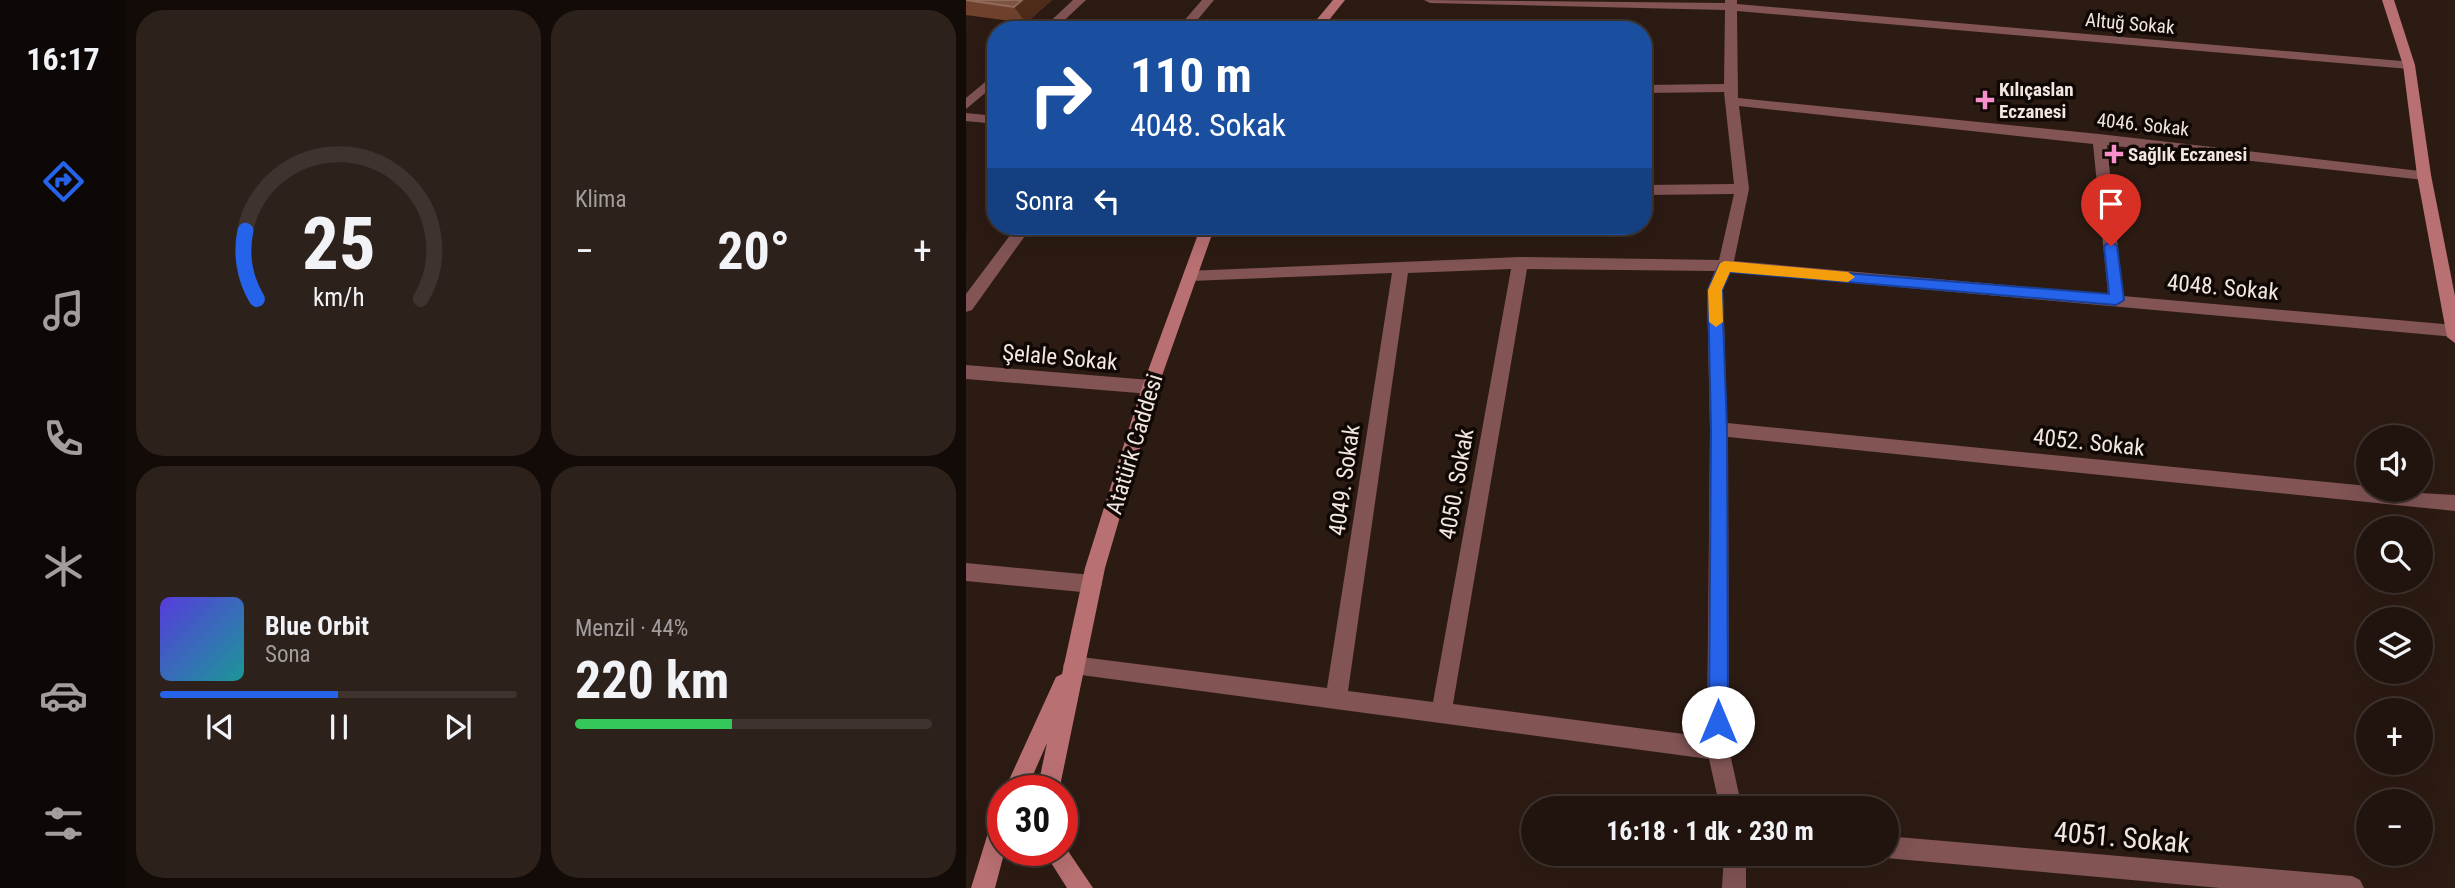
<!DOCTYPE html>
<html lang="tr">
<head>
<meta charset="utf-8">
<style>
  body { margin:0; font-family:"Roboto Condensed",sans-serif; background:#2d211c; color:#f1f3f6; height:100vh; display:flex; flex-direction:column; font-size:26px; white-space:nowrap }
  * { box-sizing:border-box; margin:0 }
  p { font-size:23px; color:#a29e9e }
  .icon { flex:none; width:38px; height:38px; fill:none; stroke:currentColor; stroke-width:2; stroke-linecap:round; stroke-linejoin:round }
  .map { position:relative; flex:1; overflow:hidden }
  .details { display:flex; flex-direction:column; gap:10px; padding:10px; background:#120b08; width:840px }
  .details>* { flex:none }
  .hud { position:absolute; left:21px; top:21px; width:665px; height:214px; border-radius:28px; box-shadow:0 7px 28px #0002,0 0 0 2px #3e332e; background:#1a4fa0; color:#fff; overflow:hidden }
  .fabs { position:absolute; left:1390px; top:425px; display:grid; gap:14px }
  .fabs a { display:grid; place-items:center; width:77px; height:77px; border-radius:50%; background:#21140e; box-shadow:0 7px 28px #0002,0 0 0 2px #3e332e; font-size:35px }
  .speed { position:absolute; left:21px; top:775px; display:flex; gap:14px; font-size:35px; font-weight:700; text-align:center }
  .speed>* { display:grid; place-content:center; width:91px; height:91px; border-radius:50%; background:#21140e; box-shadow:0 7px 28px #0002,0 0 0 2px #3e332e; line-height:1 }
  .speed .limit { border:10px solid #d22; background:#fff; color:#111 }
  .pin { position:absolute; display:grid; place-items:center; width:60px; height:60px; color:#fff; margin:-72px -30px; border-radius:50% 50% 50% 0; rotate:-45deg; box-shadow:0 0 7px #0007 }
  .pin .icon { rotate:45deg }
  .me { position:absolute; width:77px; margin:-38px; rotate:0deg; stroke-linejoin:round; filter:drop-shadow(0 0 5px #0008) }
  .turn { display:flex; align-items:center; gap:24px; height:147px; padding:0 28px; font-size:32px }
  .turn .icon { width:91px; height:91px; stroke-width:2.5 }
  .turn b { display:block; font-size:49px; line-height:60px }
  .then { display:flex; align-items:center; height:66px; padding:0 28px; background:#0003; gap:14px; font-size:26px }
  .big { font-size:52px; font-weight:700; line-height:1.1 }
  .details .widget { flex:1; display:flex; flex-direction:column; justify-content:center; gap:10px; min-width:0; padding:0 24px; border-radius:28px; background:#2d211c }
  .details .dial { align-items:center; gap:0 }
  .dial svg { height:182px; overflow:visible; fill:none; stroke:#3e332e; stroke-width:7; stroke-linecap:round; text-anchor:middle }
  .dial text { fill:#f1f3f6; stroke:none }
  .song { display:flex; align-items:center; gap:21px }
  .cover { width:84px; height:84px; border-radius:10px; background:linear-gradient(135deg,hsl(250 70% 55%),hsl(180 70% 35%)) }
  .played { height:7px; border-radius:4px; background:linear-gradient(90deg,#2563eb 50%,#3e332e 50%) }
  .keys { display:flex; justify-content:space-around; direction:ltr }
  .heat { display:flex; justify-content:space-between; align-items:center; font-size:38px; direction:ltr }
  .charge { height:10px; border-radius:5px; background:linear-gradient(90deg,#34c759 44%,#3e332e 0) }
  .details .tiles { flex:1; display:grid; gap:10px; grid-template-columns:repeat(2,1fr) }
  .trip { position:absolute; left:555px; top:796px; width:378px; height:70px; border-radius:35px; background:#21140e; box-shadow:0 7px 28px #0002,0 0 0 2px #3e332e; font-weight:700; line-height:70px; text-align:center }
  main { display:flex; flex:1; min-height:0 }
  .tab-bar { display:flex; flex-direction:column; width:126px; justify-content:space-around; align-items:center; background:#0d0806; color:#a29e9e }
  .tab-bar .icon { width:49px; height:49px }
  .tab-bar .on { color:#2563eb }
  .tab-bar b { font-size:32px; color:#f1f3f6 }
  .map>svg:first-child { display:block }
</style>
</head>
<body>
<main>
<nav class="tab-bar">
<b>16:17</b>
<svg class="icon on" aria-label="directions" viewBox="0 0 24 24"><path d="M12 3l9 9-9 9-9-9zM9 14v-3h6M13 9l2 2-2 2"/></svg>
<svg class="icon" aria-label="music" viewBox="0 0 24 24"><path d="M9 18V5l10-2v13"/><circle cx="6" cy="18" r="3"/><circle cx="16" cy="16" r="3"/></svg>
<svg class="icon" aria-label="phone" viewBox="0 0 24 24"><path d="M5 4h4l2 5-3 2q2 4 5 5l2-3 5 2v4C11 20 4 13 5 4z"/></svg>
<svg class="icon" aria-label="climate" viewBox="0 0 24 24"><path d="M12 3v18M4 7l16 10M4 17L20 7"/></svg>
<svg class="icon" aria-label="car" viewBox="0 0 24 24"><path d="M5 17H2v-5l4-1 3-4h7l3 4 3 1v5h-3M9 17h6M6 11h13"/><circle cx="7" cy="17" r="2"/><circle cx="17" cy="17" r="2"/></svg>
<svg class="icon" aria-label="filters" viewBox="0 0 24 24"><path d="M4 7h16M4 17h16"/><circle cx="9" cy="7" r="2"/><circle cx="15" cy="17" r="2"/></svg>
</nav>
<section class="details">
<div class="tiles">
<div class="widget dial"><svg viewBox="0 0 100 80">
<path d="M14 69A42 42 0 1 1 86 69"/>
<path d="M14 69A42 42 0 0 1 9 39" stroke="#2563eb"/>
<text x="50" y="56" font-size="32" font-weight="700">25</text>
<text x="50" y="72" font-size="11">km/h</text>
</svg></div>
<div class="widget"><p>Klima</p>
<div class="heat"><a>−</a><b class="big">20°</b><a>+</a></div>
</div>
<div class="widget">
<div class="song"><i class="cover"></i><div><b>Blue Orbit</b><p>Sona</p></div></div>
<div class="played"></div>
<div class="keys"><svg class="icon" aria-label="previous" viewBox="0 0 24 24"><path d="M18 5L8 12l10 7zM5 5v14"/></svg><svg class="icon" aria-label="pause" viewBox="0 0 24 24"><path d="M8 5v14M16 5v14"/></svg><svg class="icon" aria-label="next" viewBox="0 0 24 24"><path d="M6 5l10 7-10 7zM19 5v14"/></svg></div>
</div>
<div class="widget"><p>Menzil · 44%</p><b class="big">220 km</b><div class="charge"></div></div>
</div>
</section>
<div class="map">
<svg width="1489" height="888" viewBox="0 0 1489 888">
  <rect width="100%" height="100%" fill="#2c1b13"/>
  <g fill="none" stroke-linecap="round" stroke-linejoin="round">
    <g fill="#825454" fill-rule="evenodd">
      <path d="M107 0H120L88 30H75Z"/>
      <path d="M236 0H248L223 30H210Z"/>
      <path d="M458 0 759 3V0H771V4L1447 62V68L1443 69 771 11 772 98 1133 134 1463 172V178L1458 180 1141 145 1157 296 1489 325V337L764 272 757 290 761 423 1402 486V490L1489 495V511L762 437 763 749 776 808H754L743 759 100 673 97 666 100 659 107 656 361 688 426 273 225 281 217 275 220 271 554 257 753 260 768 194 677 195V185L768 184 758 92 677 93V85L758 84 759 10 464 3ZM773 106 1127 144 1142 294 768 261 783 189ZM545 269 467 702 382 691 442 273ZM561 269 749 271 741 290 744 429 741 737 487 704Z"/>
      <path d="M30 73V84L0 109V98Z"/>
      <path d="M0 113 30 116V124L0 121Z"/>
      <path d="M51 226H66L6 310 0 312V294Z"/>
      <path d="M0 365 184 380 192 387 184 394 0 379Z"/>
      <path d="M0 563 126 575 133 578 136 584 133 590 126 593 0 581Z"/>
      <path d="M920 836 1386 876 1394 880 1398 888H1254L920 858 911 854H920Z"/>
      <path d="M758 854H780V888H756Z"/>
    </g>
    <g fill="#b97072" fill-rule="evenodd">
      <path d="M367 0H379L355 30H342Z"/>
      <path d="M1416 0H1428L1449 65 1465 175 1489 296V343L1481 337 1451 175 1437 65Z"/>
      <path d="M235 226H249L192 387 139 568 93 791H71L81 743 60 791H38L90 677 96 674 119 568 176 387Z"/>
      <path d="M37 809V850H39L29 888H5L26 820 29 812Z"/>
      <path d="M96 842 127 888H101L77 850H96Z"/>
    </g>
  </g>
  <path fill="#70422d" d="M0 0H86L60 23 0 15Z"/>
  <path fill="#4f2b1a" d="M56 0H86L60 23 48 7Z"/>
  <path fill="#7e5440" stroke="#906b59" stroke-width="2" d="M0 0H56L48 7Z"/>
  <path fill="#2563eb" stroke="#184099" stroke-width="2" d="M1145 241 1151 246 1158 300 1150 305 764 272 756 290 761 429 762 722 759 729 752 732 745 729 743 722 745 429 742 290 754 263 1143 294 1138 246Z"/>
  <path fill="#f59e0b" d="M759 261 882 272 889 277 882 282 764 272 756 290 757 322 750 327 743 322 742 290 754 263Z"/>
  <g fill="#f98fca" stroke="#0f0805" stroke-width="2.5">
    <path d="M1015.5 89.5h7v7h7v7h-7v7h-7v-7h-7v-7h7z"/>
    <path d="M1144.5 143.5h7v7h7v7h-7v7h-7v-7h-7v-7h7z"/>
  </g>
  <g text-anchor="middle" stroke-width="7" stroke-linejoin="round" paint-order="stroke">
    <g font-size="19" fill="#f2e6e0" stroke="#0f0805">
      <text transform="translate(1164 23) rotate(5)" y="7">Altuğ Sokak</text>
      <text transform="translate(1177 124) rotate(6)" y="7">4046. Sokak</text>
    </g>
    <g font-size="19" font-weight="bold" fill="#f2e6e0" stroke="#0f0805" text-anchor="start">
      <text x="1033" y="96">Kılıçaslan<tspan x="1033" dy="22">Eczanesi</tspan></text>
      <text x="1162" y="161">Sağlık Eczanesi</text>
    </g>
    <g font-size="23" fill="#f2e6e0" stroke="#0f0805">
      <text transform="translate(1257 287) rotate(5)" y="8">4048. Sokak</text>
      <text transform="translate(94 357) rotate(5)" y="8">Şelale Sokak</text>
      <text transform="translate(1123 442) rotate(6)" y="8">4052. Sokak</text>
      <text transform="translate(168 444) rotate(-73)" y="8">Atatürk Caddesi</text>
      <text transform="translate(378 480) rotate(-82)" y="8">4049. Sokak</text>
      <text transform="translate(490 484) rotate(-80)" y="8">4050. Sokak</text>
    </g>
    <g font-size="28" fill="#f2e6e0" stroke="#0f0805">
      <text transform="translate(1156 837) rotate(5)" y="10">4051. Sokak</text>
    </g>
  </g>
</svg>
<div class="fabs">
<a><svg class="icon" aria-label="sound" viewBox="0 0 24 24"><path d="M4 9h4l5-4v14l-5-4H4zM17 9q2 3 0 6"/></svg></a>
<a><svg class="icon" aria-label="search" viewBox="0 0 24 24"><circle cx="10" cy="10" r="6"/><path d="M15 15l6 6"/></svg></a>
<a><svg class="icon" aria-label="layers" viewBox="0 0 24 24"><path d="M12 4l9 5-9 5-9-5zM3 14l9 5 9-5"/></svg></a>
<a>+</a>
<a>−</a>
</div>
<div class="speed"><div class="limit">30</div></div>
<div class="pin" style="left:1145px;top:246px;background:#d93025"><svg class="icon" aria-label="arrive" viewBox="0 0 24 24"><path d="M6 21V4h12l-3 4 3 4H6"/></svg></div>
<svg class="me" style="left:752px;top:722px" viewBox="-20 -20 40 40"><circle r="19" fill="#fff"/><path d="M0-13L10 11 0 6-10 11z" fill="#2563eb"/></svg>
<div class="trip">16:18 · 1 dk · 230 m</div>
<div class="hud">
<div class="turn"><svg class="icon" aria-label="right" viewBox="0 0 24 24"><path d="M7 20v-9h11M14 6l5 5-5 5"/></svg><div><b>110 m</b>4048. Sokak</div></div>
<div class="then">Sonra<svg class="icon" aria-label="left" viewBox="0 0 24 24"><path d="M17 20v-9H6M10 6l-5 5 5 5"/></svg></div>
</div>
</div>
</main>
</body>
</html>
